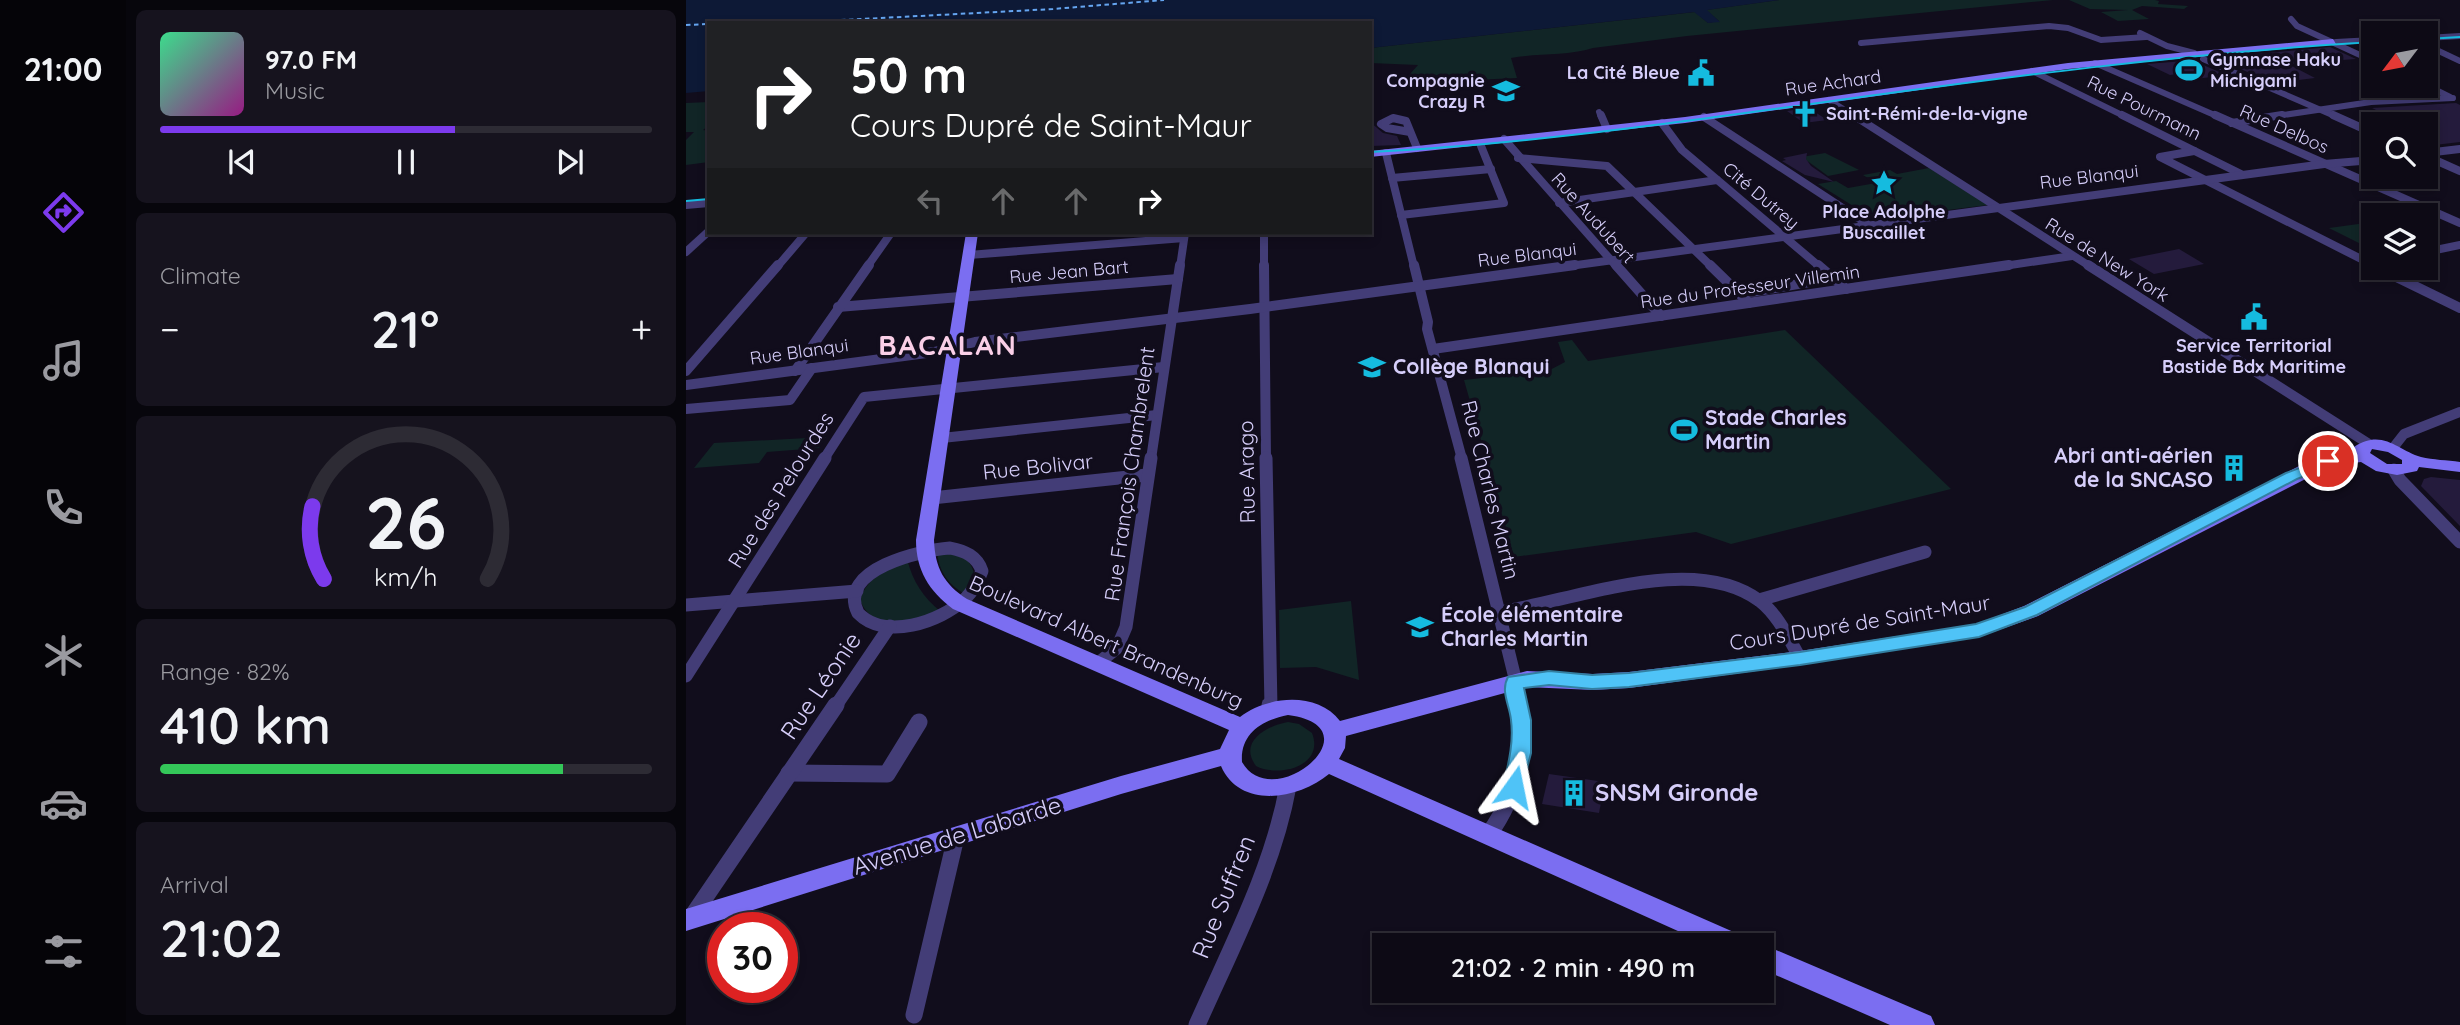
<!DOCTYPE html>
<html lang="en">
<head>
<meta charset="utf-8">
<style>
  body { margin:0; font-family:Quicksand,sans-serif; background:#16131e; color:#f1f3f6; height:100vh; display:flex; flex-direction:column; font-size:26px; white-space:nowrap }
  * { box-sizing:border-box; margin:0 }
  p { font-size:23px; color:#9a9aa0 }
  .icon { flex:none; width:38px; height:38px; fill:none; stroke:currentColor; stroke-width:2; stroke-linecap:round; stroke-linejoin:round }
  .map { position:relative; flex:1; overflow:hidden }
  .panel { display:flex; flex-direction:column; gap:10px; padding:10px; background:#07060c; width:560px }
  .panel>* { flex:none }
  .top-card { position:absolute; left:21px; top:21px; width:665px; height:214px; border-radius:0px; box-shadow:0 4px 10px #0003,0 0 0 2px #2d2b34; background:#202124; color:#fff; overflow:hidden }
  .needle { width:46px; rotate:238deg }
  .buttons { position:absolute; left:1675px; top:21px; display:grid; gap:14px }
  .buttons a { display:grid; place-items:center; width:77px; height:77px; border-radius:0px; background:#0d0a15; box-shadow:0 4px 10px #0003,0 0 0 2px #2d2b34; font-size:35px }
  .speed { position:absolute; left:21px; top:912px; display:flex; gap:14px; font-size:35px; font-weight:700; text-align:center }
  .speed>* { display:grid; place-content:center; width:91px; height:91px; border-radius:50%; background:#0d0a15; box-shadow:0 4px 10px #0003,0 0 0 2px #2d2b34; line-height:1 }
  .speed .limit { border:10px solid #d22; background:#fff; color:#111 }
  .pin { position:absolute; display:grid; place-items:center; width:60px; height:60px; color:#fff; margin:-30px; border:4px solid #fff; border-radius:50%; box-shadow:0 2px 7px #0007 }
  .me { position:absolute; width:77px; margin:-38px; rotate:12deg; stroke-linejoin:round; filter:drop-shadow(0 0 5px #0008) }
  .turn { display:flex; align-items:center; gap:24px; height:147px; padding:0 28px; font-size:32px }
  .turn .icon { width:91px; height:91px; stroke-width:2.5 }
  .turn b { display:block; font-size:49px; line-height:60px }
  .lanes { display:flex; align-items:center; height:66px; padding:0 28px; background:#0003; justify-content:center; gap:35px; direction:ltr }
  .lanes .off { opacity:.35 }
  .big { font-size:52px; font-weight:600; line-height:1.1 }
  .panel .tile { flex:1; display:flex; flex-direction:column; justify-content:center; gap:10px; min-width:0; padding:0 24px; border-radius:10px; background:#16131e }
  .panel .dial { align-items:center; gap:0 }
  .dial svg { height:182px; overflow:visible; fill:none; stroke:#2d2b34; stroke-width:7; stroke-linecap:round; text-anchor:middle }
  .dial text { fill:#f1f3f6; stroke:none }
  .song { display:flex; align-items:center; gap:21px }
  .cover { width:84px; height:84px; border-radius:10px; background:linear-gradient(135deg,hsl(150 70% 55%),hsl(310 70% 35%)) }
  .played { height:7px; border-radius:4px; background:linear-gradient(90deg,#7c3aed 60%,#2d2b34 60%) }
  .keys { display:flex; justify-content:space-around; direction:ltr }
  .heat { display:flex; justify-content:space-between; align-items:center; font-size:38px; direction:ltr }
  .charge { height:10px; border-radius:5px; background:linear-gradient(90deg,#34c759 82%,#2d2b34 0) }
  .trip { position:absolute; left:686px; top:933px; width:402px; height:70px; border-radius:0px; background:#0d0a15; box-shadow:0 4px 10px #0003,0 0 0 2px #2d2b34; font-weight:600; line-height:70px; text-align:center }
  main { display:flex; flex:1; min-height:0 }
  .menu { display:flex; flex-direction:column; width:126px; justify-content:space-around; align-items:center; background:#050408; color:#9a9aa0 }
  .menu .icon { width:49px; height:49px }
  .menu .current { color:#7c3aed }
  .menu b { font-size:32px; color:#f1f3f6 }
  .map>svg:first-child { display:block }
</style>
</head>
<body>
<main>
<nav class="menu">
<b>21:00</b>
<svg class="icon current" aria-label="directions" viewBox="0 0 24 24"><path d="M12 3l9 9-9 9-9-9zM9 14v-3h6M13 9l2 2-2 2"/></svg>
<svg class="icon" aria-label="music" viewBox="0 0 24 24"><path d="M9 18V5l10-2v13"/><circle cx="6" cy="18" r="3"/><circle cx="16" cy="16" r="3"/></svg>
<svg class="icon" aria-label="phone" viewBox="0 0 24 24"><path d="M5 4h4l2 5-3 2q2 4 5 5l2-3 5 2v4C11 20 4 13 5 4z"/></svg>
<svg class="icon" aria-label="climate" viewBox="0 0 24 24"><path d="M12 3v18M4 7l16 10M4 17L20 7"/></svg>
<svg class="icon" aria-label="car" viewBox="0 0 24 24"><path d="M5 17H2v-5l4-1 3-4h7l3 4 3 1v5h-3M9 17h6M6 11h13"/><circle cx="7" cy="17" r="2"/><circle cx="17" cy="17" r="2"/></svg>
<svg class="icon" aria-label="filters" viewBox="0 0 24 24"><path d="M4 7h16M4 17h16"/><circle cx="9" cy="7" r="2"/><circle cx="15" cy="17" r="2"/></svg>
</nav>
<section class="panel">
<div class="tile">
<div class="song"><i class="cover"></i><div><b>97.0 FM</b><p>Music</p></div></div>
<div class="played"></div>
<div class="keys"><svg class="icon" aria-label="previous" viewBox="0 0 24 24"><path d="M18 5L8 12l10 7zM5 5v14"/></svg><svg class="icon" aria-label="pause" viewBox="0 0 24 24"><path d="M8 5v14M16 5v14"/></svg><svg class="icon" aria-label="next" viewBox="0 0 24 24"><path d="M6 5l10 7-10 7zM19 5v14"/></svg></div>
</div>
<div class="tile"><p>Climate</p>
<div class="heat"><a>−</a><b class="big">21°</b><a>+</a></div>
</div>
<div class="tile dial"><svg viewBox="0 0 100 80">
<path d="M14 69A42 42 0 1 1 86 69"/>
<path d="M14 69A42 42 0 0 1 9 37" stroke="#7c3aed"/>
<text x="50" y="56" font-size="32" font-weight="700">26</text>
<text x="50" y="72" font-size="11">km/h</text>
</svg></div>
<div class="tile"><p>Range · 82%</p><b class="big">410 km</b><div class="charge"></div></div>
<div class="tile"><p>Arrival</p><b class="big">21:02</b></div>
</section>
<div class="map">
<svg width="1774" height="1025" viewBox="0 0 1774 1025">
  <rect width="100%" height="100%" fill="#110d1c"/>
  <g fill="#112526">
    <path d="M1093 0H1367L1001 36 907 48C881 56 852 53 825 58L831 78 721 83 726 76 724 74 732 65 684 63V48L1009 12 1022 23 1033 21 1020 10Z"/>
    <path d="M1383 0H1469L1473 1 1472 4 1502 6 1498 9 1456 6 1446 10 1463 19 1432 21 1415 12 1442 10 1404 9Z"/>
    <path d="M23 102V125L17 130 23 131V162L0 165V140L8 132H0V103Z"/>
    <path d="M1139 153 1173 170 1142 176 1116 157Z"/>
    <path d="M1243 168 1302 205 1188 219 1132 184 1150 181 1162 188 1190 183 1177 175 1204 170 1211 174Z"/>
    <path d="M1687 222V245L1679 246 1643 228Z"/>
    <path d="M1099 330 1265 489 1045 544 1010 532 828 557 778 380 862 371 879 362 872 342 886 340 902 361Z"/>
    <path d="M140 437 133 448 81 452 73 463 8 468 28 443Z"/>
    <path d="M251 551C269 552 284 555 288 574L279 594C262 585 252 570 251 551Z"/>
    <path d="M221 559C227 582 237 597 255 612 229 621 187 634 174 600 181 577 201 570 221 559Z"/>
    <path d="M665 601 673 680 630 667 594 668 593 610Z"/>
    <path d="M602 722 613 724 626 733C639 766 593 778 570 766 552 742 580 726 602 722Z"/>
  </g>
  <path fill="#0d1936" d="M0 0H1093L1021 10 1034 22 1022 23 1008 12 684 48V23H23V91L0 93Z"/>
  <g fill="none" stroke-linecap="round" stroke-linejoin="round">
    <g stroke="#65a5f0" stroke-width="2" stroke-dasharray="4.5 3.5" stroke-linecap="butt">
      <path d="M99 23 367 9 478 0"/>
      <path d="M0 25 23 24"/>
    </g>
  </g>
  <g fill="#241b3c">
    <path d="M1644 47 1670 59 1602 64 1629 78 1587 83 1529 58Z"/>
    <path d="M1511 60 1515 64 1540 75 1510 79 1497 73 1484 75 1461 64Z"/>
    <path d="M1770 103 1774 105V142L1740 146V119L1711 120 1686 108Z"/>
    <path d="M1123 108 1141 120 1118 123 1101 111Z"/>
    <path d="M684 122 697 133 711 136 715 145 684 146Z"/>
    <path d="M1121 153 1120 159 1125 166 1148 182 1119 175 1096 161 1100 160 1097 158Z"/>
    <path d="M1493 249 1518 264 1468 274 1443 259Z"/>
    <path d="M1745 477 1774 480V526L1735 486 1738 479Z"/>
    <path d="M863 774 919 782 913 813 856 804Z"/>
  </g>
  <g fill="none" stroke-linecap="round" stroke-linejoin="round">
    <g stroke="#433d77" stroke-width="6">
      <path d="M1605 19 1611 26 1687 61"/>
      <path d="M1454 33 1481 46 1508 53"/>
      <path d="M1740 38 1774 36"/>
      <path d="M1650 42 1687 40"/>
      <path d="M1175 43 1363 26 1382 28 1415 40 1460 37"/>
      <path d="M1740 45 1774 61"/>
      <path d="M1517 59 1651 117"/>
      <path d="M1409 63 1533 117"/>
      <path d="M1346 71 1440 117"/>
      <path d="M1740 85 1764 97"/>
      <path d="M1143 100 1170 117"/>
      <path d="M913 112 915 117"/>
      <path d="M1584 117 1685 102 1767 98"/>
    </g>
    <g stroke="#433d77" stroke-width="8">
      <path d="M915 115 921 129"/>
      <path d="M1167 115 1405 267"/>
      <path d="M1436 115 1555 174"/>
      <path d="M1529 115 1774 223"/>
      <path d="M1647 115 1687 133"/>
      <path d="M1018 117 1181 224"/>
      <path d="M976 123 996 150 1134 267"/>
      <path d="M1546 123 1596 115"/>
      <path d="M724 132 701 128 695 124 707 118 720 121 731 148"/>
      <path d="M818 139 931 267"/>
      <path d="M1508 151 1474 157 1687 265"/>
      <path d="M700 153 728 267"/>
      <path d="M1740 153 1774 149"/>
      <path d="M1740 156 1774 171"/>
      <path d="M832 158 921 166 1026 267"/>
      <path d="M706 178 805 169"/>
      <path d="M873 203 1031 180"/>
      <path d="M0 205 23 203"/>
      <path d="M715 215 818 203 795 146"/>
      <path d="M578 233V267"/>
      <path d="M0 252 23 231"/>
      <path d="M1740 252 1774 245"/>
      <path d="M283 255 498 238"/>
      <path d="M91 267 120 233"/>
      <path d="M181 267 205 233"/>
      <path d="M494 267 499 233"/>
      <path d="M876 267 1638 164 1687 160"/>
      <path d="M1311 267 1386 256"/>
    </g>
    <g stroke="#433d77" stroke-width="10">
      <path d="M578 265 580 459"/>
      <path d="M728 265 742 322 741 329 776 459"/>
      <path d="M930 265 975 316"/>
      <path d="M1024 265 1063 303"/>
      <path d="M1132 265 1160 289"/>
      <path d="M1402 265 1683 444"/>
      <path d="M1692 268 1774 308"/>
      <path d="M1054 294 1147 278"/>
      <path d="M152 307 492 279"/>
      <path d="M747 349 1323 265"/>
      <path d="M0 371 92 265"/>
      <path d="M109 371 183 265"/>
      <path d="M0 385 248 352 289 342 564 309 889 265"/>
      <path d="M0 409 104 400 126 368"/>
      <path d="M256 438 471 415"/>
      <path d="M1707 448 1718 434 1774 412"/>
      <path d="M138 459 178 397 478 367"/>
      <path d="M465 459 494 265"/>
    </g>
    <g stroke="#433d77" stroke-width="13">
      <path d="M580 458 585 707"/>
      <path d="M775 458 828 674 833 707"/>
      <path d="M1708 470 1714 480 1774 542"/>
      <path d="M246 498 461 475"/>
      <path d="M264 548C279 551 291 556 296 571 292 582 287 591 279 599 254 622 199 641 172 613 150 569 236 550 264 548Z"/>
      <path d="M1073 600 1239 552"/>
      <path d="M0 605 171 591"/>
      <path d="M813 612C888 601 1007 551 1074 601 1092 615 1103 639 1114 658"/>
      <path d="M411 664 431 648 440 627 465 458"/>
      <path d="M0 676 139 458"/>
      <path d="M149 707 204 626"/>
    </g>
    <g stroke="#433d77" stroke-width="17">
      <path d="M584 705 585 710"/>
      <path d="M103 773 201 774 233 722"/>
      <path d="M803 834C830 796 841 752 833 705"/>
      <path d="M5 918 150 705"/>
      <path d="M228 1015 270 837"/>
      <path d="M511 1025C545 948 587 869 602 786"/>
    </g>
    <g fill="#7b6ef1" fill-rule="evenodd">
      <path d="M1647 39 1650 44 1382 69 999 123 684 157V151L999 117 1382 63Z"/>
      <path d="M280 233H292L248 540C249 568 258 584 281 599L554 717C581 696 631 691 654 721L841 671 907 674 943 672 1114 651 1291 624 1338 606 1617 464 1642 456 1668 453V447C1697 428 1712 451 1735 457 1747 460 1761 460 1774 462V472L1733 467 1731 471 1711 475 1690 471 1675 462 1645 466 1352 616 1293 637 1114 665 943 688 907 690 841 687 660 736 659 748 653 759 1059 937 1063 945H1023L643 774C613 799 554 810 535 766L435 794 0 931V909L435 776 534 749 543 730 267 609C243 591 230 570 230 540ZM1686 449 1702 452 1716 460V464H1701L1684 453ZM602 715C693 727 587 816 556 762 554 733 577 720 602 715Z"/>
      <path d="M1076 944 1245 1016 1249 1025H1204L1076 969V945H1074Z"/>
    </g>
    <g stroke="#15bbdf" stroke-width="2">
      <path d="M1740 39 1774 37"/>
      <path d="M684 152C832 145 979 124 1125 104 1312 78 1499 53 1687 42"/>
      <path d="M0 201 23 199"/>
    </g>
  </g>
  <path fill="#4fc3f7" stroke="#337fa1" stroke-width="2" d="M1642 457 1650 461 1648 465 1611 479 1351 615 1293 637 1114 665 943 687 906 689 863 685 838 688 845 720V753L835 792 828 795 820 792 817 787C822 765 828 743 825 720 824 706 814 691 822 677L863 671 906 675 943 673 1114 652 1290 624 1339 607 1600 473Z"/>
  <defs>
    <symbol id="stadium-bare" viewBox="-9 -9 18 18"><path d="M0-5a6.5 5 0 1 0 0 10a6.5 5 0 1 0 0-10ZM-3.5-1.8h7v3.6h-7Z" fill="#15bbdf" stroke="#110d1c" stroke-width="2.5" paint-order="stroke"/></symbol>
    <symbol id="civic-bare" viewBox="-9 -9 18 18"><path d="M-.6-6.5H3V-4.5H.6V-3L4-1V1h2V6H-6V1h2V-1L-.6-3ZM-1.2 2.5V6h2.4V2.5Z" fill="#15bbdf" stroke="#110d1c" stroke-width="2.5" paint-order="stroke"/></symbol>
    <symbol id="school-bare" viewBox="-9 -9 18 18"><path d="M0-5L7-2L0 1L-7-2ZM-4 1L0 2.5L4 1V4Q0 6-4 4Z" fill="#15bbdf" stroke="#110d1c" stroke-width="2.5" paint-order="stroke"/></symbol>
    <symbol id="church-bare" viewBox="-9 -9 18 18"><path d="M-1.2-6h2.4v3.5h3.3v2.4h-3.3V6h-2.4V-.1h-3.3v-2.4h3.3Z" fill="#15bbdf" stroke="#110d1c" stroke-width="2.5" paint-order="stroke"/></symbol>
    <symbol id="sight-bare" viewBox="-9 -9 18 18"><path d="M0-6L1.8-2.2L6-1.7L2.9 1.2L3.7 5.4L0 3.3L-3.7 5.4L-2.9 1.2L-6-1.7L-1.8-2.2Z" fill="#15bbdf" stroke="#110d1c" stroke-width="2.5" paint-order="stroke"/></symbol>
    <symbol id="building-bare" viewBox="-9 -9 18 18"><path d="M-4-6H4V6H1V3H-1V6H-4ZM-2.5-4.3h1.7v1.8h-1.7ZM.8-4.3h1.7v1.8H.8ZM-2.5-1h1.7V.8h-1.7ZM.8-1h1.7V.8H.8Z" fill="#15bbdf" stroke="#110d1c" stroke-width="2.5" paint-order="stroke"/></symbol>
  </defs>
  <g fill-rule="evenodd">
    <use href="#stadium-bare" x="1484" y="51" width="38" height="38"/>
    <use href="#civic-bare" x="996" y="54" width="38" height="38"/>
    <use href="#school-bare" x="801" y="72" width="38" height="38"/>
    <use href="#church-bare" x="1100" y="95" width="38" height="38"/>
    <use href="#sight-bare" x="1179" y="164" width="38" height="38"/>
    <use href="#civic-bare" x="1549" y="298" width="38" height="38"/>
    <use href="#school-bare" x="667" y="348" width="38" height="38"/>
    <use href="#stadium-bare" x="979" y="411" width="38" height="38"/>
    <use href="#building-bare" x="1529" y="449" width="38" height="38"/>
    <use href="#school-bare" x="715" y="608" width="38" height="38"/>
    <use href="#building-bare" x="869" y="774" width="38" height="38"/>
  </g>
  <g text-anchor="middle" stroke-width="7" stroke-linejoin="round" paint-order="stroke">
    <g font-size="18" font-weight="bold" fill="#d6cefa" stroke="#110d1c" text-anchor="start">
      <text x="1524" y="66">Gymnase Haku<tspan x="1524" dy="21">Michigami</tspan></text>
      <text x="994" y="79" text-anchor="end">La Cité Bleue</text>
      <text x="799" y="87" text-anchor="end">Compagnie<tspan x="799" dy="21">Crazy R</tspan></text>
      <text x="1140" y="120">Saint-Rémi-de-la-vigne</text>
      <text x="1198" y="218" text-anchor="middle">Place Adolphe<tspan x="1198" dy="21">Buscaillet</tspan></text>
      <text x="1568" y="352" text-anchor="middle">Service Territorial<tspan x="1568" dy="21">Bastide Bdx Maritime</tspan></text>
    </g>
    <g font-size="18" fill="#d6cefa" stroke="#110d1c">
      <text transform="translate(1147 83) rotate(-8)" y="6">Rue Achard</text>
      <text transform="translate(1458 108) rotate(26)" y="6">Rue Pourmann</text>
      <text transform="translate(1598 129) rotate(24)" y="6">Rue Delbos</text>
      <text transform="translate(1403 177) rotate(-7)" y="6">Rue Blanqui</text>
      <text transform="translate(1075 196) rotate(40)" y="6">Cité Dutrey</text>
      <text transform="translate(907 218) rotate(48)" y="6">Rue Audubert</text>
      <text transform="translate(841 255) rotate(-7)" y="6">Rue Blanqui</text>
      <text transform="translate(1421 260) rotate(32)" y="6">Rue de New York</text>
      <text transform="translate(383 272) rotate(-5)" y="6">Rue Jean Bart</text>
      <text transform="translate(1064 287) rotate(-8)" y="6">Rue du Professeur Villemin</text>
      <text transform="translate(113 352) rotate(-8)" y="6">Rue Blanqui</text>
    </g>
    <g font-size="21" font-weight="bold" fill="#d6cefa" stroke="#110d1c" text-anchor="start">
      <text x="707" y="374">Collège Blanqui</text>
      <text x="1019" y="425">Stade Charles<tspan x="1019" dy="24">Martin</tspan></text>
      <text x="1527" y="463" text-anchor="end">Abri anti-aérien<tspan x="1527" dy="24">de la SNCASO</tspan></text>
      <text x="755" y="622">École élémentaire<tspan x="755" dy="24">Charles Martin</tspan></text>
    </g>
    <g font-size="21" fill="#d6cefa" stroke="#110d1c">
      <text transform="translate(352 467) rotate(-6)" y="7">Rue Bolivar</text>
      <text transform="translate(561 472) rotate(-91)" y="7">Rue Arago</text>
      <text transform="translate(444 474) rotate(-82)" y="7">Rue François Chambrelent</text>
      <text transform="translate(95 490) rotate(-58)" y="7">Rue des Pelourdes</text>
      <text transform="translate(804 490) rotate(76)" y="7">Rue Charles Martin</text>
      <text transform="translate(1174 623) rotate(-9)" y="7">Cours Dupré de Saint-Maur</text>
      <text transform="translate(420 642) rotate(24)" y="7">Boulevard Albert Brandenburg</text>
    </g>
    <g font-size="24" fill="#d6cefa" stroke="#110d1c">
      <text transform="translate(135 686) rotate(-56)" y="8">Rue Léonie</text>
      <text transform="translate(271 836) rotate(-17)" y="8">Avenue de Labarde</text>
      <text transform="translate(538 897) rotate(-68)" y="8">Rue Suffren</text>
    </g>
    <g font-size="24" font-weight="bold" fill="#d6cefa" stroke="#110d1c" text-anchor="start">
      <text x="909" y="801">SNSM Gironde</text>
    </g>
    <g font-size="28" font-weight="bold" letter-spacing="2" fill="#facfe7" stroke="#110d1c">
      <text x="262" y="355">BACALAN</text>
    </g>
  </g>
</svg>
<div class="buttons">
<a><svg class="needle" viewBox="-14 -14 28 28"><path d="M0-13l5 13h-10z" fill="#e53935"/><path d="M0 13l5-13h-10z" fill="#9a9aa0"/></svg></a>
<a><svg class="icon" aria-label="search" viewBox="0 0 24 24"><circle cx="10" cy="10" r="6"/><path d="M15 15l6 6"/></svg></a>
<a><svg class="icon" aria-label="layers" viewBox="0 0 24 24"><path d="M12 4l9 5-9 5-9-5zM3 14l9 5 9-5"/></svg></a>
</div>
<div class="speed"><div class="limit">30</div></div>
<div class="pin" style="left:1642px;top:461px;background:#d93025"><svg class="icon" aria-label="arrive" viewBox="0 0 24 24"><path d="M6 21V4h12l-3 4 3 4H6"/></svg></div>
<svg class="me" style="left:828px;top:787px" viewBox="-20 -20 40 40"><path d="M0-17L14 15 0 8-14 15z" fill="#4fc3f7" stroke="#fff" stroke-width="4"/></svg>
<div class="trip">21:02 · 2 min · 490 m</div>
<div class="top-card">
<div class="turn"><svg class="icon" aria-label="right" viewBox="0 0 24 24"><path d="M7 20v-9h11M14 6l5 5-5 5"/></svg><div><b>50 m</b>Cours Dupré de Saint-Maur</div></div>
<div class="lanes"><svg class="icon off" aria-label="left" viewBox="0 0 24 24"><path d="M17 20v-9H6M10 6l-5 5 5 5"/></svg><svg class="icon off" aria-label="ahead" viewBox="0 0 24 24"><path d="M12 20V5M6 11l6-6 6 6"/></svg><svg class="icon off" aria-label="ahead" viewBox="0 0 24 24"><path d="M12 20V5M6 11l6-6 6 6"/></svg><svg class="icon" aria-label="right" viewBox="0 0 24 24"><path d="M7 20v-9h11M14 6l5 5-5 5"/></svg></div>
</div>
</div>
</main>
</body>
</html>
